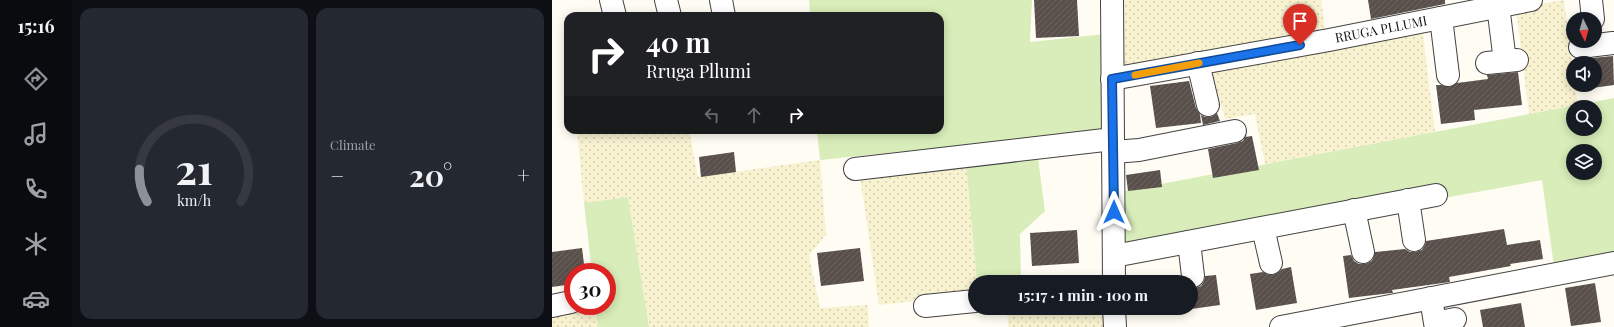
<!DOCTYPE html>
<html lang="en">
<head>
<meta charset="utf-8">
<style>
  body { margin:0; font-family:"Playfair Display",serif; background:#242831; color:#f1f3f6; height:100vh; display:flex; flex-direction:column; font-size:15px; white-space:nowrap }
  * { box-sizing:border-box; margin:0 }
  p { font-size:13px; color:#9ea1a6 }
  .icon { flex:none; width:22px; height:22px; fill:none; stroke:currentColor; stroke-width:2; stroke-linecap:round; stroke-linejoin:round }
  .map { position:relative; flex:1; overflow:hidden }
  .details { display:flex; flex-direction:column; gap:8px; padding:8px; background:#0d0f14; width:480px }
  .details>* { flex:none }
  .guide { position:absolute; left:12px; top:12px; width:380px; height:122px; border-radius:12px; box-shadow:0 2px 10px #0003; background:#202124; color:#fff; overflow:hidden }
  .needle { width:26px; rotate:175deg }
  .tools { position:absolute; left:1014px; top:12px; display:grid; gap:8px }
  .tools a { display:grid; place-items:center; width:36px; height:36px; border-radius:50%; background:#171b24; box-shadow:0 2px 10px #0003; font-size:20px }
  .speed { position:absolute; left:12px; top:263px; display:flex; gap:8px; font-size:20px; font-weight:700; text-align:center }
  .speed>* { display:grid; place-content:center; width:52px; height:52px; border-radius:50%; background:#171b24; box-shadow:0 2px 10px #0003; line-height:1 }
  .speed .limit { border:6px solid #d22; background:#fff; color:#111 }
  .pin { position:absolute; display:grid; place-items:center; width:34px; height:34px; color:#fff; margin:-41px -17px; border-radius:50% 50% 50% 0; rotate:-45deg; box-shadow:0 0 4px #0007 }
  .pin .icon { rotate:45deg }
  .me { position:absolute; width:44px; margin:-22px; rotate:0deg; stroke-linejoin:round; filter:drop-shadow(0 0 3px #0008) }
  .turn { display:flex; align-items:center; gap:14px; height:84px; padding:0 16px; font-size:18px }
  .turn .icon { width:52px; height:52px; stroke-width:2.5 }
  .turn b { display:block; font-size:28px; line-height:34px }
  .lanes { display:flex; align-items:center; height:38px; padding:0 16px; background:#0003; justify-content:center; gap:20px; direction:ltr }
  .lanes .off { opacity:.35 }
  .big { font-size:30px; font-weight:700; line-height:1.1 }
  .details .widget { flex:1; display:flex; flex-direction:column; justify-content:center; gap:6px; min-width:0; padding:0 14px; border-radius:12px; background:#242831 }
  .details .dial { align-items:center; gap:0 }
  .dial svg { height:104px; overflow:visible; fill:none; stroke:#363941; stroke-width:7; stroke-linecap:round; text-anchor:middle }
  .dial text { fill:#f1f3f6; stroke:none }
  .heat { display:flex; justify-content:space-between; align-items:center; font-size:22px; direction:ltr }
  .details .tiles { flex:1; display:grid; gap:8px; grid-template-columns:repeat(2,1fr) }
  .trip { position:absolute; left:416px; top:275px; width:230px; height:40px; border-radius:20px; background:#171b24; box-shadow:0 2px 10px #0003; font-weight:700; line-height:40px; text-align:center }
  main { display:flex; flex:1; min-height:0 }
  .menu { display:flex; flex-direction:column; width:72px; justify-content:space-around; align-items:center; background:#090b0e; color:#9ea1a6 }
  .menu .icon { width:28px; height:28px }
  .menu .current { color:#8c9099 }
  .menu b { font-size:18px; color:#f1f3f6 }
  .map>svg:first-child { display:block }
</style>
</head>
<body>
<main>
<nav class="menu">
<b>15:16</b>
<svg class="icon current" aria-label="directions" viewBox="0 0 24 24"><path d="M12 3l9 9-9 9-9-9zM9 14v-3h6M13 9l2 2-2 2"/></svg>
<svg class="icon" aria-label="music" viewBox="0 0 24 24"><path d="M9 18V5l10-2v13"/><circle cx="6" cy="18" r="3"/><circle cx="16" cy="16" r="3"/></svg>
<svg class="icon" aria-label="phone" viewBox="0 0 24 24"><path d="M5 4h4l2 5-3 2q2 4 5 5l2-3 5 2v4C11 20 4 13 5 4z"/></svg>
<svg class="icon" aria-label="climate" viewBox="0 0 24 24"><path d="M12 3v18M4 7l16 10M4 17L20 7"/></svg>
<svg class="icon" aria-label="car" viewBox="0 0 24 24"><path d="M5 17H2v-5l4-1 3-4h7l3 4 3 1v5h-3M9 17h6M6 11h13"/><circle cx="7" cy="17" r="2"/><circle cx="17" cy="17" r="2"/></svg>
</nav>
<section class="details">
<div class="tiles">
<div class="widget dial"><svg viewBox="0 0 100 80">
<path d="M14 69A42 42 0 1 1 86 69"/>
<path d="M14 69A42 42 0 0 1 8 44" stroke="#8c9099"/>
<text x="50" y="56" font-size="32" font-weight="700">21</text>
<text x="50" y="72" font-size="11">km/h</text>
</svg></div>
<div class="widget"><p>Climate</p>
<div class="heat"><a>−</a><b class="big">20°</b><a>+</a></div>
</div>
</div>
</section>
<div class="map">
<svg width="1062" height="327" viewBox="0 0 1062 327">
  <defs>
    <pattern id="farmland-dots" width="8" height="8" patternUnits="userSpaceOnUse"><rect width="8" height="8" fill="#f8f2d0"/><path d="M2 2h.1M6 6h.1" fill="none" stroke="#d4ceb2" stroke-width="1.8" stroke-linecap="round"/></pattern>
    <pattern id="building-hatch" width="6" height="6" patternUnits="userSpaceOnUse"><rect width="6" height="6" fill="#5a504b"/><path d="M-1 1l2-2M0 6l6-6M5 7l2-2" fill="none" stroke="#6d6561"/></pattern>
  </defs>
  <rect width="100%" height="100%" fill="#fffcf3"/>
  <g fill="url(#farmland-dots)">
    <path d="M567 0H769L774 35 572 72Z"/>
    <path d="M1012 0 1021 69V85H1023L1026 105 977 114 964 8Z"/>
    <path d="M870 27 883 132 713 164 703 114 673 119 658 66Z"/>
    <path d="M25 130H137L146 177 268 160 274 235 257 255 268 308 316 305 317 327H97L76 197 32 203Z"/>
    <path d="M414 163 425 282H423V294L327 305 308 176Z"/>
    <path d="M43 307 46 327H0V314Z"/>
    <path d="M455 308H557V327H456Z"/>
  </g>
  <g fill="#d8edb9" fill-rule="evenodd">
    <path d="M257 0H480L478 42 553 34 557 130 268 160 265 130H388V16H258Z"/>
    <path d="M1062 98V255L1002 266 990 180 887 199 579 246 572 243V191ZM1021 107H1043V129H1021ZM1021 151H1043V173H1021Z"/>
    <path d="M486 158 493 211 468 234 469 282H425L414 163Z"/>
    <path d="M76 197 97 327H46L43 306H55V272H40L32 203Z"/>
  </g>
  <g fill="url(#building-hatch)">
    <path d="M482 0H525L527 36 484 38Z"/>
    <path d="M816 0H893V4L819 19Z"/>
    <path d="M1061 56 1062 85 1033 89 1032 85H1043V63H1029V59Z"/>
    <path d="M966 72 970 105 922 110 923 120 889 124 884 85H889L898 87 905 83 936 79 935 75Z"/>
    <path d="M637 81 644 108 648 114 649 123 604 128 598 86Z"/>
    <path d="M665 113 668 121 651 125 649 115 653 117H659Z"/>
    <path d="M700 136 707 170 661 178 656 149 685 143 691 141 693 137Z"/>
    <path d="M182 152 184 172 149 177 147 157Z"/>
    <path d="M608 170 610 187 576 191 574 175Z"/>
    <path d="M952 229 955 245 988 240 991 259 958 264 959 266 897 277 898 282 840 290 841 293H839L797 298 791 256 799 255 802 261 807 264H813L820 261 823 252 853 249 858 252H864L870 250 873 245 874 241Z"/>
    <path d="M525 230 527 263 480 266 478 233Z"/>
    <path d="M30 248 33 272H21V284L0 287V252Z"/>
    <path d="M308 248 312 281 269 286 265 253Z"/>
    <path d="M739 267 745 303 704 310 698 274 711 272 716 275H721L727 272 730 269Z"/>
    <path d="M664 275 668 305 625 311V308H639V288H643L649 286 652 281 653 276Z"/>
    <path d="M1043 283 1049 322 1019 326 1013 288Z"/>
    <path d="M969 303 973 327H931L928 310Z"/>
  </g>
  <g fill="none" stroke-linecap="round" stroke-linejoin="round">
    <defs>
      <g id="minor">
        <path d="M59 0 63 16"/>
        <path d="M114 0 118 16"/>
        <path d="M169 0 172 16"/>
        <path d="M560 0 562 282"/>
        <path d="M1039 0 1041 19"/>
        <path d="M946 6 953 61"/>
        <path d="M889 18 896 75"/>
        <path d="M1028 47 1061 43"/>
        <path d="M646 63 656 105"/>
        <path d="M935 63 965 60"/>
        <path d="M560 79 777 40 979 0"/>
        <path d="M561 152 587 150 683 131"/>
        <path d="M303 169 561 139"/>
        <path d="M856 200 862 240"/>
        <path d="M802 210 811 252"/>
        <path d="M711 228 719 263"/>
        <path d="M637 242 641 276"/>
        <path d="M562 256 884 195"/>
        <path d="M879 298 883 323 903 319"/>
        <path d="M0 306 19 302"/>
        <path d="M373 306 423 301"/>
        <path d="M562 308 563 327"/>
        <path d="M729 327 1062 263"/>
      </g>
    </defs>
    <use href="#minor" stroke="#434343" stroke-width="24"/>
    <use href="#minor" stroke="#fff" stroke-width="22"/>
  </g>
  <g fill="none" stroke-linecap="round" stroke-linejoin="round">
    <defs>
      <path id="route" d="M562 212 560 79 748 45"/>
    </defs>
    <use href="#route" stroke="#114b97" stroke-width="10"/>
    <use href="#route" stroke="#1a73e8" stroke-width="7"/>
    <path stroke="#f59e0b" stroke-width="7" d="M583 75 647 63"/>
  </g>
  <g text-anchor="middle" stroke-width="4" stroke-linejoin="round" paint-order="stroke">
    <g font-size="13" fill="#101010" stroke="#fff">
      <text transform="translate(829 29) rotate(-11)" y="5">RRUGA PLLUMI</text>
    </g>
  </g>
</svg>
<div class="tools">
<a><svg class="needle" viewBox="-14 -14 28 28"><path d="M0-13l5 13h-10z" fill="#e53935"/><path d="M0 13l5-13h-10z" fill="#9ea1a6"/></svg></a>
<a><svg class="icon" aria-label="sound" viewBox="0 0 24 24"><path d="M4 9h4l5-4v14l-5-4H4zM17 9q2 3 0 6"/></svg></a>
<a><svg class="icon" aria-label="search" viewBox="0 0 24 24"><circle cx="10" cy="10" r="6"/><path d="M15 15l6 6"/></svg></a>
<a><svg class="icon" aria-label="layers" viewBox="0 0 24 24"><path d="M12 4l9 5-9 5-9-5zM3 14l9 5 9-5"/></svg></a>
</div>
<div class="speed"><div class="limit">30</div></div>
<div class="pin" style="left:748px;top:45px;background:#d93025"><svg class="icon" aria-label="arrive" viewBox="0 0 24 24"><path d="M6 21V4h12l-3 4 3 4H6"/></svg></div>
<svg class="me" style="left:562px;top:212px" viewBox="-20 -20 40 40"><path d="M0-17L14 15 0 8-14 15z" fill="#1a73e8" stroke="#fff" stroke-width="4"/></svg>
<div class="trip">15:17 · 1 min · 100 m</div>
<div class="guide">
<div class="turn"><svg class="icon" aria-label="right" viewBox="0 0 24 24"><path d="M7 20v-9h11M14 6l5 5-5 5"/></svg><div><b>40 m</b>Rruga Pllumi</div></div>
<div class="lanes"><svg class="icon off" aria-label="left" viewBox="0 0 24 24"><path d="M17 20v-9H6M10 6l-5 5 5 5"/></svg><svg class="icon off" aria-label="ahead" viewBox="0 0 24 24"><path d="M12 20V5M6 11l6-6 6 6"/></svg><svg class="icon" aria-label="right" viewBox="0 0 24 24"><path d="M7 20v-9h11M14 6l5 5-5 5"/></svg></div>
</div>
</div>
</main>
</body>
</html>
